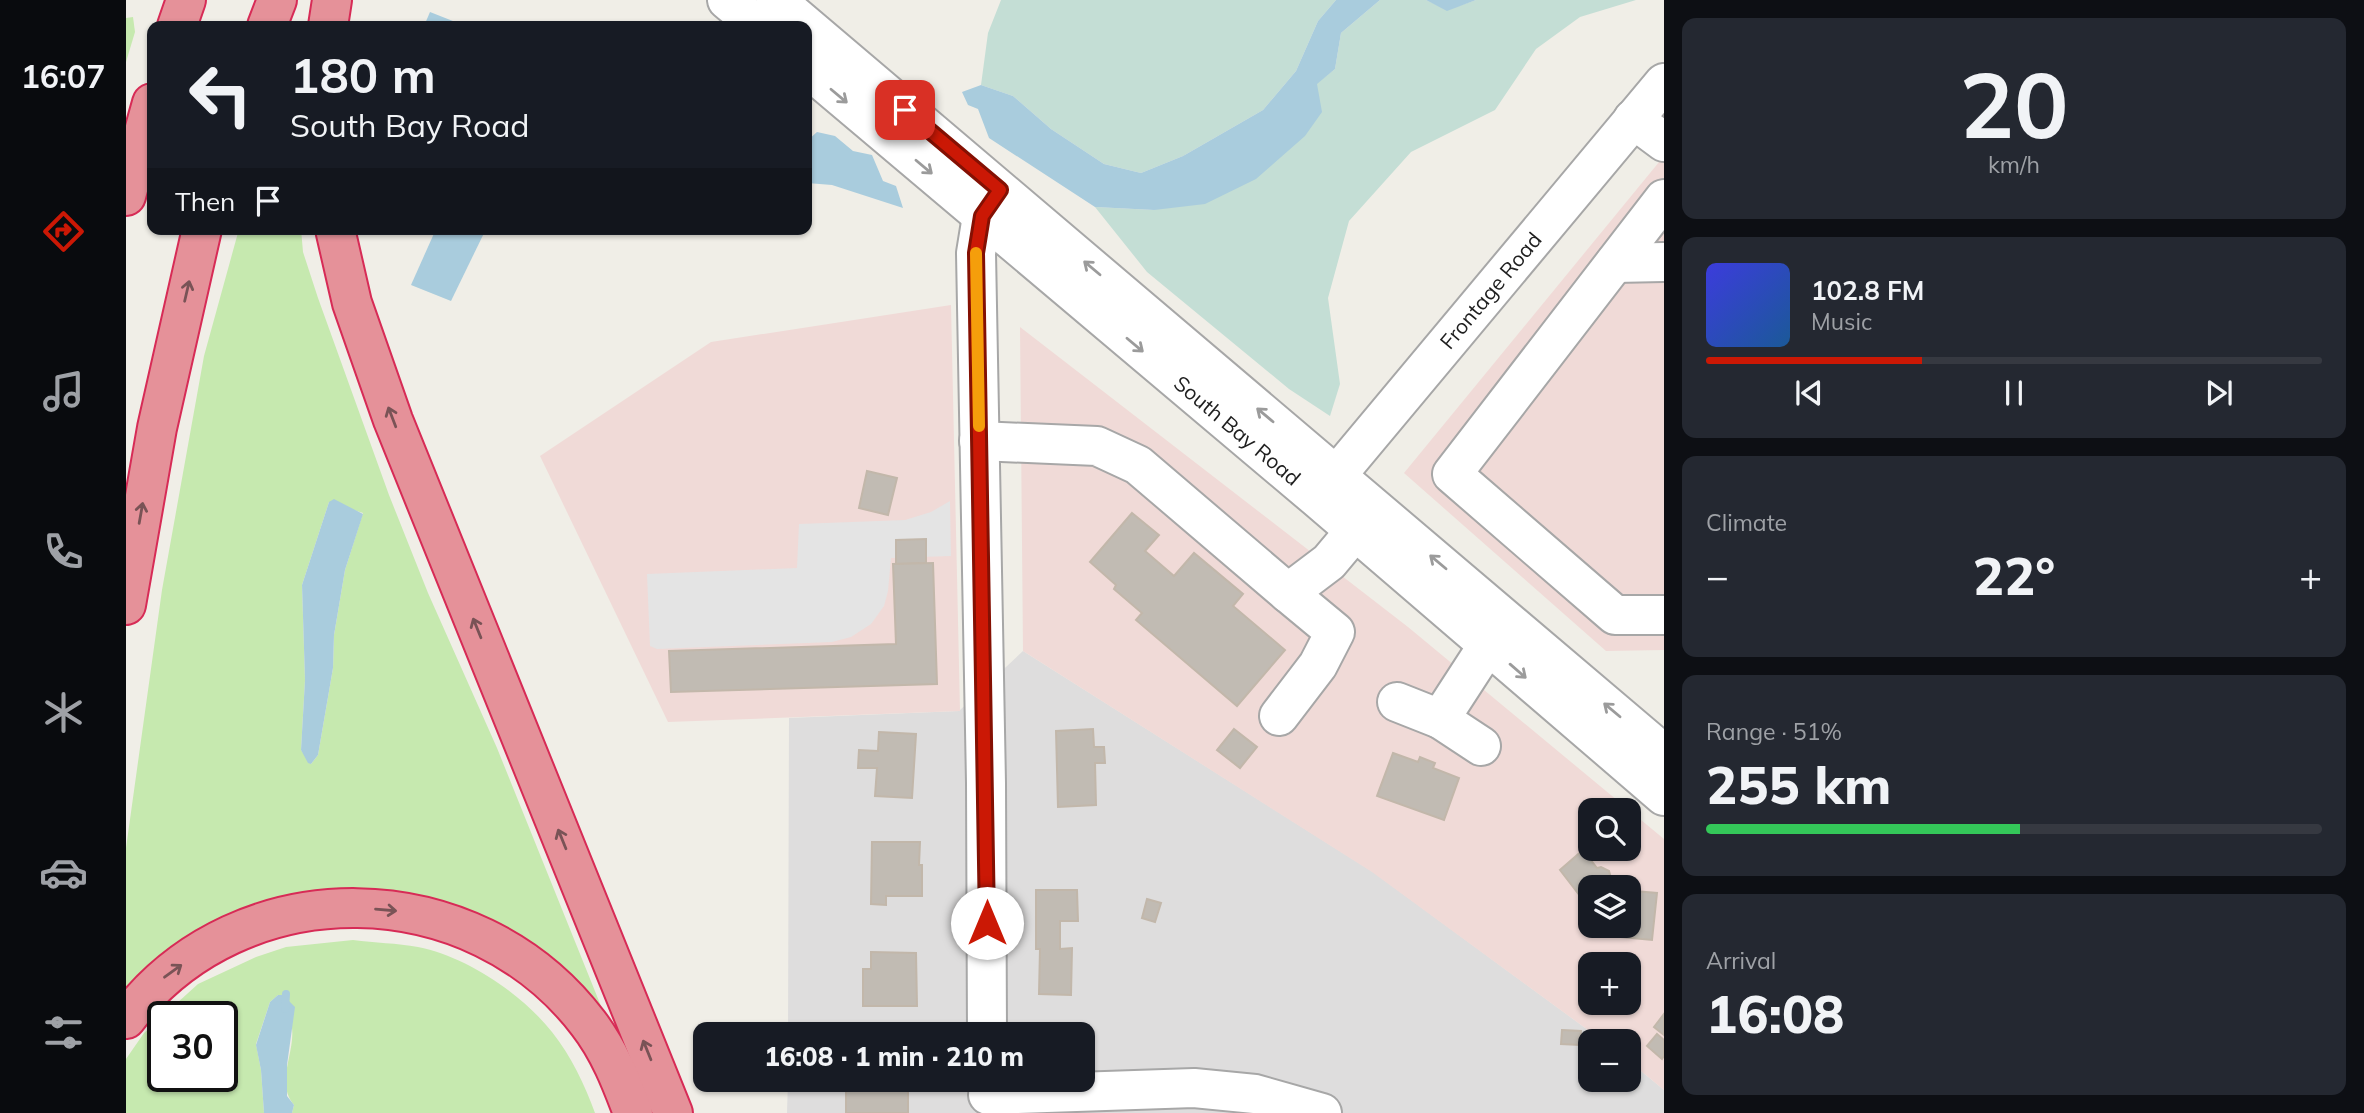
<!DOCTYPE html>
<html lang="en">
<head>
<meta charset="utf-8">
<style>
  body { margin:0; font-family:Mulish,sans-serif; background:#242831; color:#f1f3f6; height:100vh; display:flex; flex-direction:column; font-size:26px; white-space:nowrap }
  * { box-sizing:border-box; margin:0 }
  p { font-size:23px; color:#9ea1a6 }
  .icon { flex:none; width:38px; height:38px; fill:none; stroke:currentColor; stroke-width:2; stroke-linecap:round; stroke-linejoin:round }
  .map { position:relative; flex:1; overflow:hidden }
  .sheet { display:flex; flex-direction:column; gap:18px; padding:18px; background:#0d0f14; width:700px }
  .sheet>* { flex:none }
  .top-card { position:absolute; left:21px; top:21px; width:665px; height:214px; border-radius:14px; box-shadow:0 2px 5px #0004; background:#171b24; color:#f1f3f6; overflow:hidden }
  .buttons { position:absolute; left:1452px; top:798px; display:grid; gap:14px }
  .buttons a { display:grid; place-items:center; width:63px; height:63px; border-radius:14px; background:#171b24; box-shadow:0 2px 5px #0004; font-size:35px }
  .speed { position:absolute; left:21px; top:1001px; display:flex; gap:14px; font-size:35px; font-weight:700; text-align:center }
  .speed>* { display:grid; place-content:center; width:91px; height:91px; border-radius:50%; background:#171b24; box-shadow:0 2px 5px #0004; line-height:1 }
  .speed .limit { border:4px solid #111; border-radius:10px; background:#fff; color:#111 }
  .pin { position:absolute; display:grid; place-items:center; width:60px; height:60px; color:#fff; margin:-30px; border-radius:14px; box-shadow:0 4px 10px #0006 }
  .me { position:absolute; width:77px; margin:-38px; rotate:0deg; stroke-linejoin:round; filter:drop-shadow(0 0 5px #0008) }
  .turn { display:flex; align-items:center; gap:24px; height:147px; padding:0 28px; font-size:32px }
  .turn .icon { width:91px; height:91px; stroke-width:2.5 }
  .turn b { display:block; font-size:49px; line-height:60px }
  .then { display:flex; align-items:center; height:66px; padding:0 28px; background:#0003; gap:14px; font-size:26px }
  .big { font-size:52px; font-weight:800; line-height:1.1 }
  .sheet .widget { flex:1; display:flex; flex-direction:column; justify-content:center; gap:10px; min-width:0; padding:0 24px; border-radius:14px; background:#242831 }
  .sheet .dial { align-items:center; gap:0 }
  .dial b { font-size:91px; line-height:1 }
  .song { display:flex; align-items:center; gap:21px }
  .cover { width:84px; height:84px; border-radius:10px; background:linear-gradient(135deg,hsl(240 70% 55%),hsl(210 70% 35%)) }
  .played { height:7px; border-radius:4px; background:linear-gradient(90deg,#cb1805 35%,#363941 35%) }
  .keys { display:flex; justify-content:space-around; direction:ltr }
  .heat { display:flex; justify-content:space-between; align-items:center; font-size:38px; direction:ltr }
  .charge { height:10px; border-radius:5px; background:linear-gradient(90deg,#34c759 51%,#363941 0) }
  .trip { position:absolute; left:567px; top:1022px; width:402px; height:70px; border-radius:14px; background:#171b24; box-shadow:0 2px 5px #0004; font-weight:800; line-height:70px; text-align:center }
  main { display:flex; flex:1; min-height:0 }
  .tab-bar { display:flex; flex-direction:column; width:126px; justify-content:space-around; align-items:center; background:#090b0e; color:#9ea1a6 }
  .tab-bar .icon { width:49px; height:49px }
  .tab-bar .on { color:#cb1805 }
  .tab-bar b { font-size:32px; color:#f1f3f6 }
  .map>svg:first-child { display:block }
</style>
</head>
<body>
<main>
<nav class="tab-bar">
<b>16:07</b>
<svg class="icon on" aria-label="directions" viewBox="0 0 24 24"><path d="M12 3l9 9-9 9-9-9zM9 14v-3h6M13 9l2 2-2 2"/></svg>
<svg class="icon" aria-label="music" viewBox="0 0 24 24"><path d="M9 18V5l10-2v13"/><circle cx="6" cy="18" r="3"/><circle cx="16" cy="16" r="3"/></svg>
<svg class="icon" aria-label="phone" viewBox="0 0 24 24"><path d="M5 4h4l2 5-3 2q2 4 5 5l2-3 5 2v4C11 20 4 13 5 4z"/></svg>
<svg class="icon" aria-label="climate" viewBox="0 0 24 24"><path d="M12 3v18M4 7l16 10M4 17L20 7"/></svg>
<svg class="icon" aria-label="car" viewBox="0 0 24 24"><path d="M5 17H2v-5l4-1 3-4h7l3 4 3 1v5h-3M9 17h6M6 11h13"/><circle cx="7" cy="17" r="2"/><circle cx="17" cy="17" r="2"/></svg>
<svg class="icon" aria-label="filters" viewBox="0 0 24 24"><path d="M4 7h16M4 17h16"/><circle cx="9" cy="7" r="2"/><circle cx="15" cy="17" r="2"/></svg>
</nav>
<div class="map">
<svg width="1538" height="1113" viewBox="0 0 1538 1113">
  <rect width="100%" height="100%" fill="#f0eee7"/>
  <path fill="#dedddd" d="M897 651 1247 872 1477 1041H1465V1080H1503V1061L1538 1090V1113H661L662 1080H957V1034H662L663 718 833 711Z"/>
  <g fill="#f0dad7" fill-rule="evenodd">
    <path d="M1538 156V650L1480 651 1278 473Z"/>
    <path d="M825 305 834 711 542 722 414 456 585 342Z"/>
    <path d="M894 327 1282 627 1538 839V1090L1503 1061V1041H1477L1246 872 897 651ZM1465 810H1503V849H1465ZM1465 887H1503V926H1465ZM1465 964H1503V1003H1465Z"/>
  </g>
  <g fill="#c6e9af" fill-rule="evenodd">
    <path d="M7 17 9 32 0 62V18Z"/>
    <path d="M113 229H175L177 252 192 298 263 495 302 593 371 748 479 1016 402 948 118 911 53 941 5 987 0 988V848L36 590 78 356ZM203 502 237 513 219 570 208 635 207 668 192 755 185 764 175 750 179 680 176 585Z"/>
    <path d="M227 940C249 943 271 943 292 947 341 957 395 993 426 1032 445 1056 459 1085 469 1113H166L168 1105C149 1082 169 1054 166 1028 164 1017 160 1006 157 995H152L144 1002 130 1044 135 1070 138 1113H0V1059L18 1033 72 984 130 957 160 947ZM37 1017H96V1076H37Z"/>
  </g>
  <g fill="#c4ded5">
    <path d="M875 0H1210L1192 21 1170 71 1137 110 1057 156 1015 173 978 164 925 129 887 96 855 85 862 33Z"/>
    <path d="M1254 0H1300L1321 10 1350 0H1510L1454 17 1410 49 1369 110 1285 152 1223 221 1202 298 1214 384 1204 416 1163 389 1021 272 969 207 1028 210 1209 69 1215 33Z"/>
  </g>
  <path fill="#e4e4e4" d="M824 501 825 556 765 558 762 591 758 606 745 624 725 637 706 642 531 649 524 646 521 574 671 568 673 524 779 520 805 512Z"/>
  <g fill="#a9ccdd">
    <path d="M1210 0H1254L1215 33 1209 69 1191 84 1196 112 1179 136 1130 179 1079 204 1028 210 969 207 863 138 852 109 842 105 836 92 855 85 887 96 925 129 978 164 1015 173 1057 156 1137 110 1170 71 1192 21Z"/>
    <path d="M1300 0H1350L1321 11Z"/>
    <path d="M304 12 337 25 339 26H298Z"/>
    <path d="M691 132 709 136 727 151 746 155 757 181 770 186 777 208 706 185 681 183V141Z"/>
    <path d="M310 229H360L325 301 285 285Z"/>
    <path d="M208 499 237 514 219 570 208 635 207 668 192 755 185 764 182 763 175 750 179 680 176 585 203 502Z"/>
    <path d="M152 995H157L169 1007 161 1065V1096L168 1105 166 1113H138L135 1070 130 1045 144 1002Z"/>
  </g>
  <g fill="none" stroke-linecap="round" stroke-linejoin="round">
    <path stroke="#a9ccdd" stroke-width="8" d="M159 1009 160 994"/>
  </g>
  <g fill="#c1bbb3" stroke="#c2b7aa" stroke-width="2">
    <path d="M741 471 771 478 762 515 733 508Z"/>
    <path d="M1006 513 1033 535 1019 551 1048 576 1068 553 1117 594 1107 606 1159 650 1111 706 1010 620 1016 613 988 589 990 585 964 562Z"/>
    <path d="M800 539V563L770 564V540Z"/>
    <path d="M807 563 811 684 545 692 543 651 770 644 767 564Z"/>
    <path d="M967 729 968 747H978L979 763H969L970 805 932 807 930 731Z"/>
    <path d="M1108 729 1131 747 1114 768 1091 750Z"/>
    <path d="M753 732 790 734 786 798 749 796 751 768H732L733 750 752 751Z"/>
    <path d="M1267 753 1292 762 1294 757 1309 763 1307 768 1333 778 1318 820 1251 796Z"/>
    <path d="M746 842H794L793 865H796V896H760V905L745 904Z"/>
    <path d="M1457 850 1471 868 1475 867 1483 871 1485 878 1496 887H1465V926H1503V887L1507 888 1508 891 1531 893 1526 940 1484 936 1475 934V928L1454 924V896L1434 870Z"/>
    <path d="M910 890H951L952 921H934V949L946 948 945 995 913 994 914 949H910Z"/>
    <path d="M1021 899 1035 903 1029 922 1016 918Z"/>
    <path d="M745 952 790 953 791 1006H737V969H745Z"/>
    <path d="M1538 1014V1035L1528 1027Z"/>
    <path d="M1436 1030 1455 1031 1454 1045 1435 1044Z"/>
    <path d="M1531 1034 1538 1040V1056L1536 1059 1521 1046Z"/>
    <path d="M733 1083H782V1113H720V1085H733Z"/>
  </g>
  <g fill="none" stroke-linecap="round" stroke-linejoin="round">
    <defs>
      <g id="minor">
        <path d="M601 0 632 26"/>
        <path d="M650 0 1538 754"/>
        <path d="M681 68 1191 498 1538 796"/>
        <path d="M1507 119 1538 142"/>
        <path d="M1538 199 1326 474 1489 615H1538"/>
        <path d="M1489 263 1538 262"/>
        <path d="M853 441 971 446 1012 465 1162 593 1203 562 1229 531"/>
        <path d="M1194 495 1538 83"/>
        <path d="M1271 702 1314 719"/>
        <path d="M1153 716 1192 665 1209 632 1162 593"/>
        <path d="M1355 746 1314 719 1362 645"/>
        <path d="M861 1034 860 783 850 253 856 216 867 201"/>
        <path d="M862 1095 1068 1088 1129 1094 1196 1113"/>
      </g>
      <g id="highway">
        <path d="M51 26 60 0"/>
        <path d="M141 26 151 0"/>
        <path d="M202 26 206 0"/>
        <path d="M0 196 26 103"/>
        <path d="M209 229 226 303 267 420 547 1113"/>
        <path d="M0 605 31 428 76 229"/>
        <path d="M0 1019C115 868 348 873 462 1023 483 1050 495 1081 507 1113"/>
      </g>
    </defs>
    <use href="#minor" stroke="#a7a7a7" stroke-width="42"/>
    <use href="#highway" stroke="#d72b56" stroke-width="42"/>
    <use href="#minor" stroke="#fff" stroke-width="38"/>
    <use href="#highway" stroke="#e59199" stroke-width="38"/>
  </g>
  <defs><path id="oneway-shaft" d="M-6 0H5M1.5-3L5.5 0L1.5 3" fill="none" stroke-width="1.6" stroke-linecap="round" stroke-linejoin="round" transform="scale(1.75)"/></defs>
  <g stroke="#9b9b9b">
    <use href="#oneway-shaft" transform="translate(713 96) rotate(40)"/>
    <use href="#oneway-shaft" transform="translate(798 167) rotate(40)"/>
    <use href="#oneway-shaft" transform="translate(966 268) rotate(-140)"/>
    <use href="#oneway-shaft" transform="translate(1009 345) rotate(40)"/>
    <use href="#oneway-shaft" transform="translate(1139 415) rotate(-140)"/>
    <use href="#oneway-shaft" transform="translate(1312 562) rotate(-140)"/>
    <use href="#oneway-shaft" transform="translate(1392 671) rotate(41)"/>
    <use href="#oneway-shaft" transform="translate(1486 710) rotate(-140)"/>
  </g>
  <g stroke="#795356">
    <use href="#oneway-shaft" transform="translate(61 291) rotate(-77)"/>
    <use href="#oneway-shaft" transform="translate(266 417) rotate(-111)"/>
    <use href="#oneway-shaft" transform="translate(15 513) rotate(-80)"/>
    <use href="#oneway-shaft" transform="translate(351 628) rotate(-112)"/>
    <use href="#oneway-shaft" transform="translate(436 839) rotate(-112)"/>
    <use href="#oneway-shaft" transform="translate(260 910) rotate(5)"/>
    <use href="#oneway-shaft" transform="translate(47 971) rotate(-36)"/>
    <use href="#oneway-shaft" transform="translate(521 1050) rotate(-112)"/>
  </g>
  <g fill="none" stroke-linecap="round" stroke-linejoin="round">
    <defs>
      <path id="route" d="M779 110 874 190 856 216 850 253 861 923"/>
    </defs>
    <use href="#route" stroke="#841003" stroke-width="18"/>
    <use href="#route" stroke="#cb1805" stroke-width="12"/>
    <path stroke="#f59e0b" stroke-width="12" d="M850 253 853 426"/>
  </g>
  <g text-anchor="middle" stroke-width="5" stroke-linejoin="round" paint-order="stroke">
    <g font-size="21" fill="#202020" stroke="#fff">
      <text transform="translate(1365 291) rotate(-50)" y="7">Frontage Road</text>
      <text transform="translate(1111 431) rotate(40)" y="7">South Bay Road</text>
    </g>
  </g>
</svg>
<div class="buttons">
<a><svg class="icon" aria-label="search" viewBox="0 0 24 24"><circle cx="10" cy="10" r="6"/><path d="M15 15l6 6"/></svg></a>
<a><svg class="icon" aria-label="layers" viewBox="0 0 24 24"><path d="M12 4l9 5-9 5-9-5zM3 14l9 5 9-5"/></svg></a>
<a>+</a>
<a>−</a>
</div>
<div class="speed"><div class="limit">30</div></div>
<div class="pin" style="left:779px;top:110px;background:#d93025"><svg class="icon" aria-label="arrive" viewBox="0 0 24 24"><path d="M6 21V4h12l-3 4 3 4H6"/></svg></div>
<svg class="me" style="left:861px;top:923px" viewBox="-20 -20 40 40"><circle r="19" fill="#fff"/><path d="M0-13L10 11 0 6-10 11z" fill="#cb1805"/></svg>
<div class="trip">16:08 · 1 min · 210 m</div>
<div class="top-card">
<div class="turn"><svg class="icon" aria-label="left" viewBox="0 0 24 24"><path d="M17 20v-9H6M10 6l-5 5 5 5"/></svg><div><b>180 m</b>South Bay Road</div></div>
<div class="then">Then<svg class="icon" aria-label="arrive" viewBox="0 0 24 24"><path d="M6 21V4h12l-3 4 3 4H6"/></svg></div>
</div>
</div>
<section class="sheet">
<div class="widget dial"><b>20</b><p>km/h</p></div>
<div class="widget">
<div class="song"><i class="cover"></i><div><b>102.8 FM</b><p>Music</p></div></div>
<div class="played"></div>
<div class="keys"><svg class="icon" aria-label="previous" viewBox="0 0 24 24"><path d="M18 5L8 12l10 7zM5 5v14"/></svg><svg class="icon" aria-label="pause" viewBox="0 0 24 24"><path d="M8 5v14M16 5v14"/></svg><svg class="icon" aria-label="next" viewBox="0 0 24 24"><path d="M6 5l10 7-10 7zM19 5v14"/></svg></div>
</div>
<div class="widget"><p>Climate</p>
<div class="heat"><a>−</a><b class="big">22°</b><a>+</a></div>
</div>
<div class="widget"><p>Range · 51%</p><b class="big">255 km</b><div class="charge"></div></div>
<div class="widget"><p>Arrival</p><b class="big">16:08</b></div>
</section>
</main>
</body>
</html>
